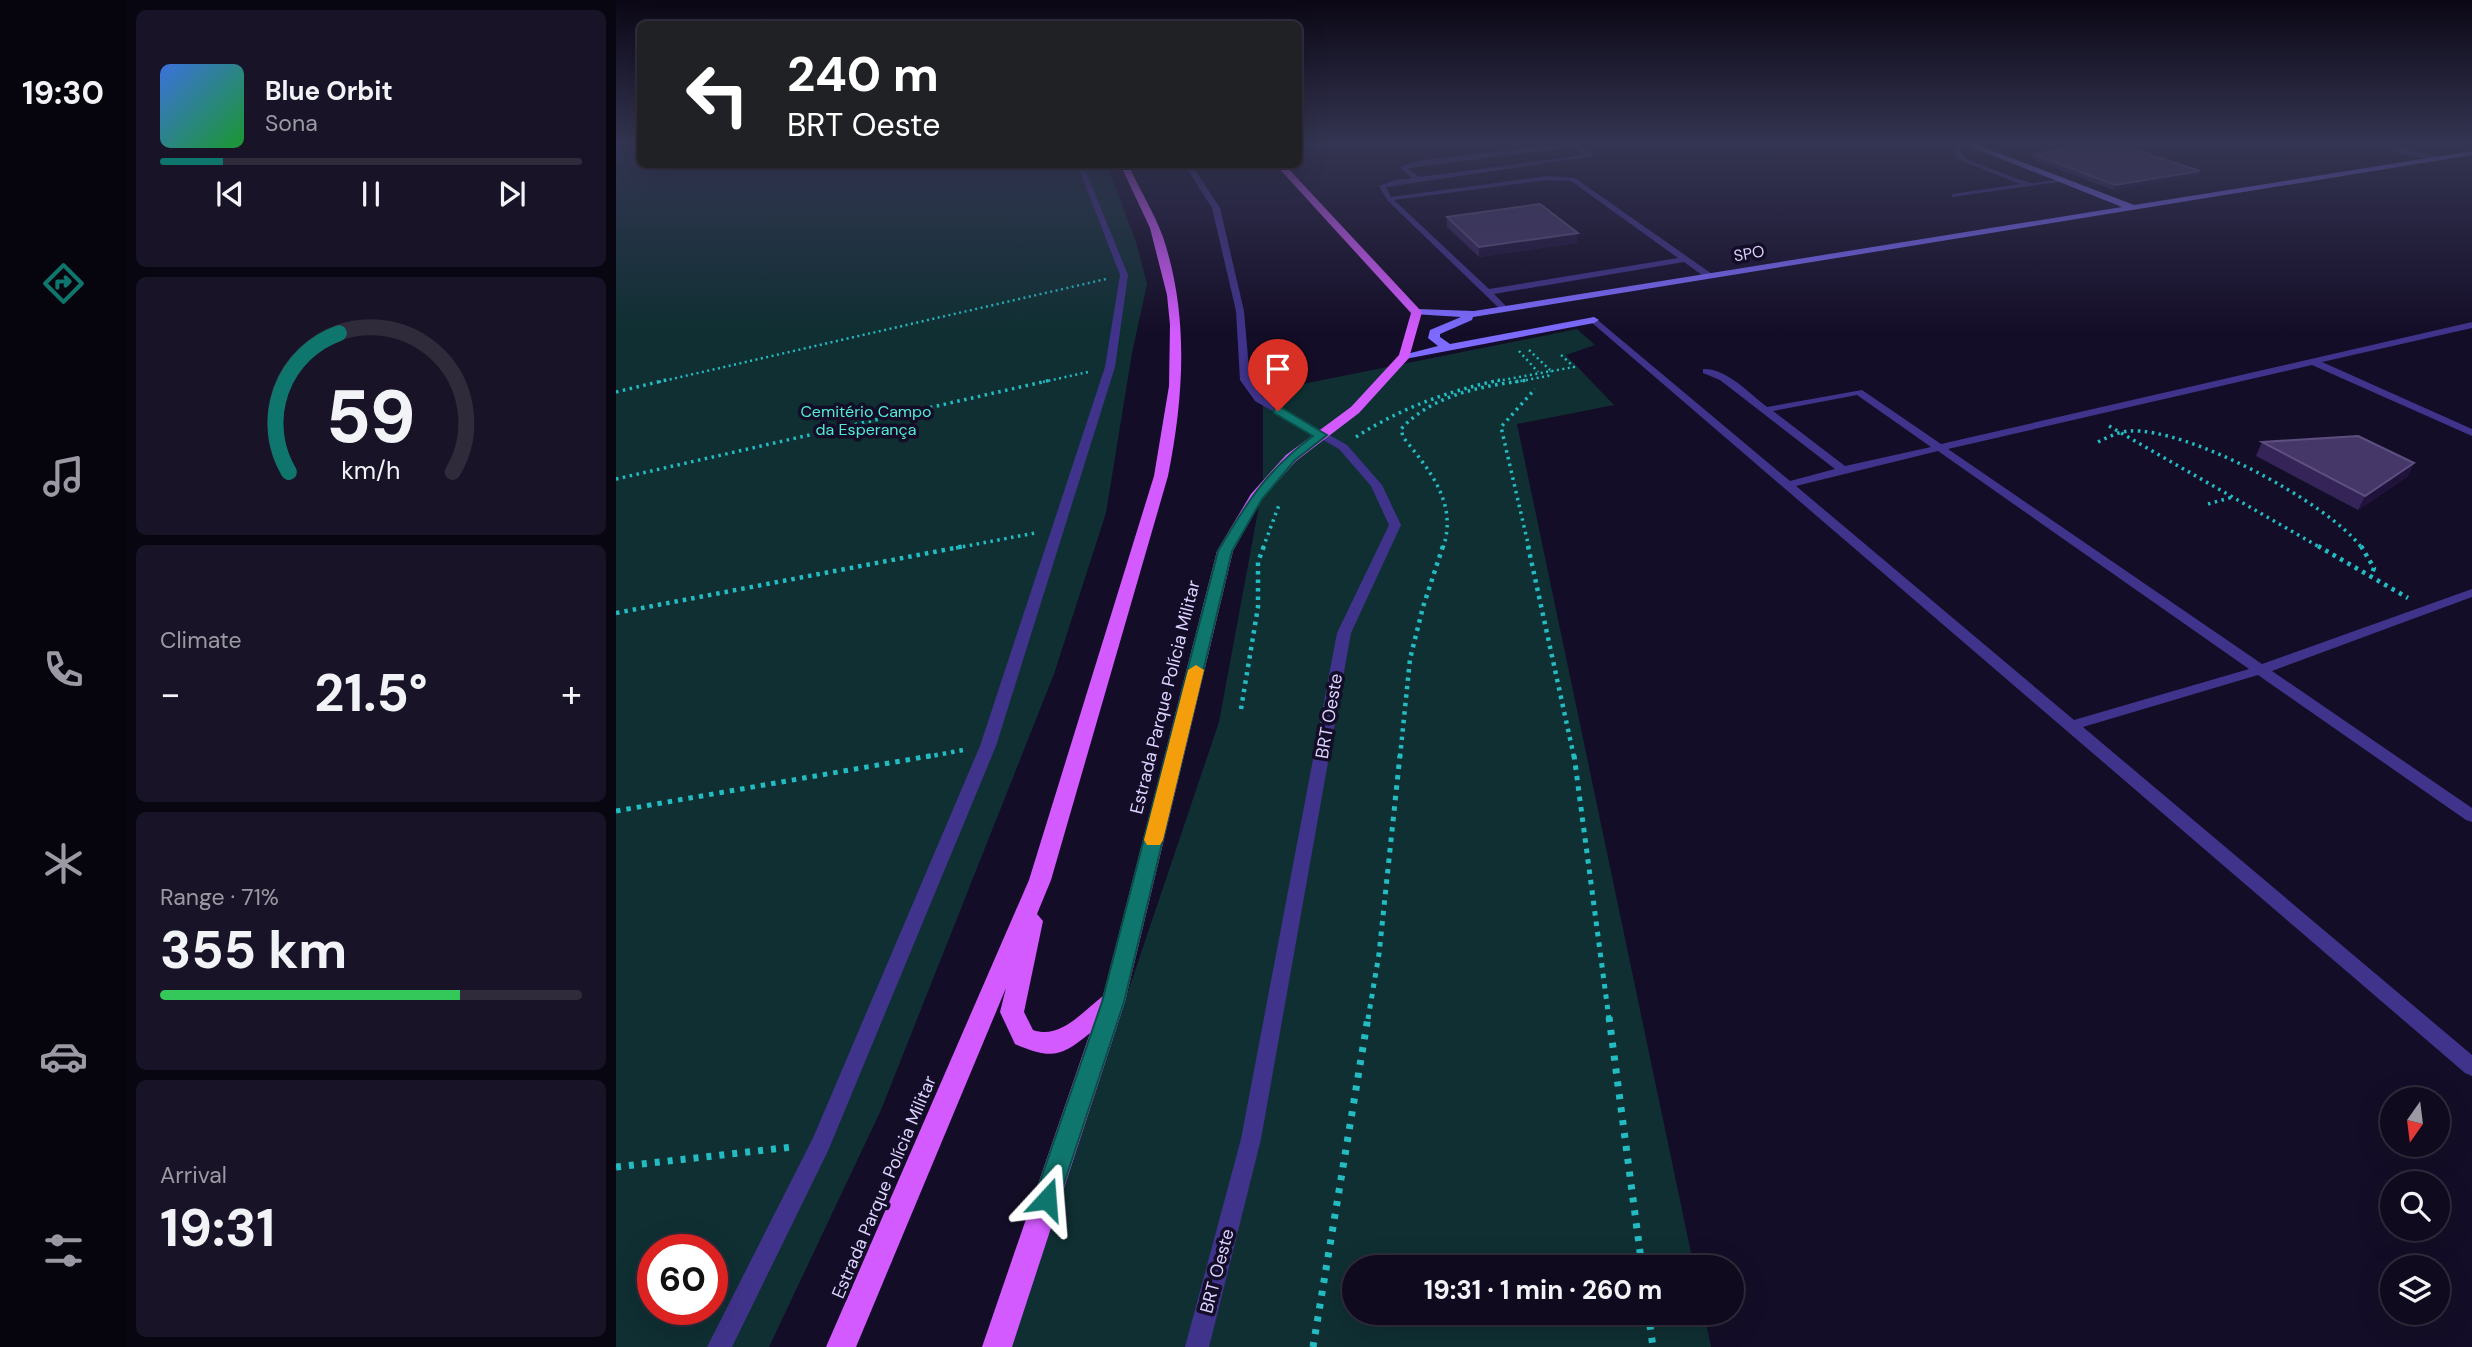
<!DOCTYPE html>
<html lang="en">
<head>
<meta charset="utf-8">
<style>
  body { margin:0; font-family:"DM Sans",sans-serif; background:#181326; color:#f1f3f6; height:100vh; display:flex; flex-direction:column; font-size:26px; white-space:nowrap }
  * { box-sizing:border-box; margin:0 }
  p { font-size:23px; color:#9b9aa4 }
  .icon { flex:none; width:38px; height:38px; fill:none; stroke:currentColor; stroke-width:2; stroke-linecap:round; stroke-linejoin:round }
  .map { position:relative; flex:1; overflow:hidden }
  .panel { display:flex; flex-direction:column; gap:10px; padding:10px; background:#080610; width:490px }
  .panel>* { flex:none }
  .top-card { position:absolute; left:21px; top:21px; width:665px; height:147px; border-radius:10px; box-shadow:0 7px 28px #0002,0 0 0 2px #2f2b3b; background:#202124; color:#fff; overflow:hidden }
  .needle { width:46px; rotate:194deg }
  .buttons { position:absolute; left:1764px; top:1087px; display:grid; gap:14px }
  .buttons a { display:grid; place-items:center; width:70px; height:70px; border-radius:50%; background:#0f0a1d; box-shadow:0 7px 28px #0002,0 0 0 2px #2f2b3b; font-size:35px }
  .speed { position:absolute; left:21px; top:1234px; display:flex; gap:14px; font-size:35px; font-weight:700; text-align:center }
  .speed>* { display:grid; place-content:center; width:91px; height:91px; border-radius:50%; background:#0f0a1d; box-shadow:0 7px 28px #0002,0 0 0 2px #2f2b3b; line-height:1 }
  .speed .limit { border:10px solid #d22; background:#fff; color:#111 }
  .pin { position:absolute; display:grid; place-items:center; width:60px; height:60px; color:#fff; margin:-72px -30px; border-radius:50% 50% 50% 0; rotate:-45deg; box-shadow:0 0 7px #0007 }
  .pin .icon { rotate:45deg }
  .me { position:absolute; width:77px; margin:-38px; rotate:19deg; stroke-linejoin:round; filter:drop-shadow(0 0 5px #0008) }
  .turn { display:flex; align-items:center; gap:24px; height:147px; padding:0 35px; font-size:32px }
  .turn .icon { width:91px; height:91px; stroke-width:2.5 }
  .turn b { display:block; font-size:49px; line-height:60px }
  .big { font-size:52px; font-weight:700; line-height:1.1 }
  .panel .tile { flex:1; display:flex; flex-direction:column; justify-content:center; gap:10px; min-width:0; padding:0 24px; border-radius:10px; background:#181326 }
  .panel .dial { align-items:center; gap:0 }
  .dial svg { height:182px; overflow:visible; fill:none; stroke:#2f2b3b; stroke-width:7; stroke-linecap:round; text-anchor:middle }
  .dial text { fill:#f1f3f6; stroke:none }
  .song { display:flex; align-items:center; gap:21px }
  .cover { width:84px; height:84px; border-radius:10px; background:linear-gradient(135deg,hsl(220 70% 55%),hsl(130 70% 35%)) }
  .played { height:7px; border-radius:4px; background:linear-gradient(90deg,#0f766e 15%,#2f2b3b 15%) }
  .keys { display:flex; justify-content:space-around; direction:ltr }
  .heat { display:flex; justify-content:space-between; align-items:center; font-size:38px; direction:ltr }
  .charge { height:10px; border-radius:5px; background:linear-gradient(90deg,#34c759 71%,#2f2b3b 0) }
  .trip { position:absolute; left:726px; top:1255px; width:402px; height:70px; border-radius:35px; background:#0f0a1d; box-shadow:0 7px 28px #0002,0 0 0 2px #2f2b3b; font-weight:700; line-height:70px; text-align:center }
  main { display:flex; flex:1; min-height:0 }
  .tabs { display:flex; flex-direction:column; width:126px; justify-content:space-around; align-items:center; background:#06040c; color:#9b9aa4 }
  .tabs .icon { width:49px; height:49px }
  .tabs .selected { color:#0f766e }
  .tabs b { font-size:32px; color:#f1f3f6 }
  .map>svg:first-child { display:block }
</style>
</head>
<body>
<main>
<nav class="tabs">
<b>19:30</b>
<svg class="icon selected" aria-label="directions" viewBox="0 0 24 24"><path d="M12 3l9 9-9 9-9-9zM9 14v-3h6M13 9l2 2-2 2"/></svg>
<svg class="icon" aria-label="music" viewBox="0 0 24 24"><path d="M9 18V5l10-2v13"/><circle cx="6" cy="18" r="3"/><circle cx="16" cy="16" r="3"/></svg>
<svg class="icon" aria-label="phone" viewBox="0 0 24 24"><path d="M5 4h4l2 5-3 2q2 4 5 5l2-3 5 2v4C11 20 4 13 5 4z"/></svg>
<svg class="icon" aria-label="climate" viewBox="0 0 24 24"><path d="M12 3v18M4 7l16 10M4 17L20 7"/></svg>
<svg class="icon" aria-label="car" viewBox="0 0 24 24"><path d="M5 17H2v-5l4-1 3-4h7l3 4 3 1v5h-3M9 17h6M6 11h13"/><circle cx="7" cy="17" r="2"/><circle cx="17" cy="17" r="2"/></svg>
<svg class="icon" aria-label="filters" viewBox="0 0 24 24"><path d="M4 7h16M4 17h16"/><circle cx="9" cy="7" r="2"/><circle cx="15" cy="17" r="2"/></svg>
</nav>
<section class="panel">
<div class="tile">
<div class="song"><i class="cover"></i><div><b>Blue Orbit</b><p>Sona</p></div></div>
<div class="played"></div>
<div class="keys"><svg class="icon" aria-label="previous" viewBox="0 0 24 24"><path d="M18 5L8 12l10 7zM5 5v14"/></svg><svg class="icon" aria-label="pause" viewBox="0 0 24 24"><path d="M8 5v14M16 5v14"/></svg><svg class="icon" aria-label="next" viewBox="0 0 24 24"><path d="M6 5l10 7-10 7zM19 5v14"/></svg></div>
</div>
<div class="tile dial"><svg viewBox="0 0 100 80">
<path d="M14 69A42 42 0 1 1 86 69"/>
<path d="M14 69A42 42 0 0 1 36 8" stroke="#0f766e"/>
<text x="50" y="56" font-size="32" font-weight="700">59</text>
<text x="50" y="72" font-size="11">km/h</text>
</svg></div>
<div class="tile"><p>Climate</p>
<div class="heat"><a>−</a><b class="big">21.5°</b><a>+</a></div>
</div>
<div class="tile"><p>Range · 71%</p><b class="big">355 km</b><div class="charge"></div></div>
<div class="tile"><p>Arrival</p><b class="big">19:31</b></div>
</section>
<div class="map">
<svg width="1856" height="1347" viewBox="0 0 1856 1347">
  <rect width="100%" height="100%" fill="#140d27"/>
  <g fill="#0f2f32" fill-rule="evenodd">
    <path d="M0 144H24V164L491 165 520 242 531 284 516 353 490 513 438 674 265 1110 153 1347H0ZM37 1250H96V1309H37Z"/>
    <path d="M961 329 979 345 950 355 998 405 901 424 1078 1267H738V1312L1088 1313 1095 1347H392L603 722 647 484V392Z"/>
  </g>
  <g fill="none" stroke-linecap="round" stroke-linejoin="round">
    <g stroke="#23bcc3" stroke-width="2.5" stroke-dasharray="2 3.5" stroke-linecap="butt">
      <path d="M913 350 934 370"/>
      <path d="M903 351 922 372"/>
      <path d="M43 382 490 279"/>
      <path d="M427 382 472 372"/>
      <path d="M876 382 958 367 944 354"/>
      <path d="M899 382 932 376 935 371"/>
    </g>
    <g stroke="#23bcc3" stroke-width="3.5" stroke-dasharray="2.5 4.5" stroke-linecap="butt">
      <path d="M0 392 50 380"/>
      <path d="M1493 426 1705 548"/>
      <path d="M740 437C785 408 832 391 884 380"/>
      <path d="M1482 442C1492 437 1502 432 1513 431 1571 427 1711 502 1746 548"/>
      <path d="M0 479 435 380"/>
      <path d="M1592 504 1617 497"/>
      <path d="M340 548 419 533"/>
      <path d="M647 548 663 505"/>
      <path d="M827 548C842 503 814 471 787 437L785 429C817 394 867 386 912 380"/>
      <path d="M913 548 885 427 919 389"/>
    </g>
    <g stroke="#23bcc3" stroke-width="4.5" stroke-dasharray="3.5 5" stroke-linecap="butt">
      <path d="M912 546 958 757"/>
      <path d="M1702 546 1792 598"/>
      <path d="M1745 546 1758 568 1755 576"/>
      <path d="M0 613 349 546"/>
      <path d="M625 709 642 607V562L648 546"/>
      <path d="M310 757 347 750"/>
      <path d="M784 757 794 659 807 607 827 546"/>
    </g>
    <g stroke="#23bcc3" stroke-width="5" stroke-dasharray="4.5 6" stroke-linecap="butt">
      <path d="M958 755 993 1019"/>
      <path d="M0 811 319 755"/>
      <path d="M752 1019 763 954 784 755"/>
    </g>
    <g stroke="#23bcc3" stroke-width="7" stroke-dasharray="5 8" stroke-linecap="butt">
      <path d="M993 1017 1026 1267"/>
      <path d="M0 1167 176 1147"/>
      <path d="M1032 1312 1037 1347"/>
      <path d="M697 1347 752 1017"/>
    </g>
    <g fill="#40338b" fill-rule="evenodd">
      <path d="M948 144H968L965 146 979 156 770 187 775 197 932 176 959 178 1096 274V278H1090L1068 262 878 294 893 309 886 311 771 200 763 186 779 180 796 178 784 167 800 161ZM958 147 970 155 803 177 792 168ZM932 180 955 181 1062 258 873 289 778 200Z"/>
      <path d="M1337 144H1343L1346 155 1350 159 1404 180 1416 183 1448 179 1451 181 1335 197 1337 194 1404 184 1346 161 1340 156Z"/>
      <path d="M1761 144H1771L1807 154 1831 157C1812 163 1779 152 1761 144Z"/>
      <path d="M112 164H163L128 170Z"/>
      <path d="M461 164H467L512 275 499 367 380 746 212 1151 116 1347H91L197 1138 364 746 489 367 504 275Z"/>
      <path d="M568 164H575L604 208 628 311 634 380 647 397 731 445 766 485 785 525 735 633 645 1139 593 1347H569L625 1139 721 633 773 525 755 486 723 449 639 401 624 380 620 311 596 208Z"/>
      <path d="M978 317 1174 481 1219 469 1104 380 1087 373V369C1110 368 1133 393 1151 407L1246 390 1325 444 1856 322V328L1706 362 1856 429V436L1696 365 1332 449 1646 664 1856 589V597L1656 671 1856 808V822L1850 820 1642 675 1467 727 1856 1055V1076L1849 1073 975 322V318ZM1241 395 1315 447 1229 466 1157 411ZM1322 451 1633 669 1458 720 1180 486Z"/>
    </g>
    <path fill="#7d6aff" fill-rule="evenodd" d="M1348 144H1359L1518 205 1856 151V155L857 317 856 320 824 334V337L834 344 978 317 983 320 978 323 789 359 783 356 822 346 812 338 814 330 845 317 797 314 796 312 801 309 858 311 1506 207Z"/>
    <path fill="#d35aff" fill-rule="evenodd" d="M504 164H512C523 189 538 212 547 237 573 315 568 396 552 476L435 880 421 914 427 921 408 1012 417 1030C444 1040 466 1012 487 996L601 551 635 494 670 455 735 407 783 355 795 313 659 164H668L806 312 793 358 743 413 680 461 646 499 617 551 509 1002 396 1347H366L474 1033C444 1058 435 1059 399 1044L384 1012 390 988 240 1347H210L413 880 538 476 553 386 554 325 551 295 534 228Z"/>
  </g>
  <g fill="#342457">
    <path d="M986 144H1062L999 152Z"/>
    <path d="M1417 154 1582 176 1497 190 1416 159Z"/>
    <path d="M831 217 961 243 863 257 831 227Z"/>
    <path d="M1646 442 1798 463 1791 477 1742 510 1640 456Z"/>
  </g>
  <g fill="#1f133c">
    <path d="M1025 144H1062L999 152V147Z"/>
    <path d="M1584 171 1582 176 1497 190 1499 185Z"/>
    <path d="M962 233 961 243 863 257V247Z"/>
    <path d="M1798 463 1791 477 1742 510 1749 496Z"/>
  </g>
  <g fill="#463769" stroke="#5e4f80" stroke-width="2">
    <path d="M994 144H1025L999 147Z"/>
    <path d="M1489 144H1502L1584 171 1499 185 1417 154Z"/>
    <path d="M924 204 962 233 863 247 831 217Z"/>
    <path d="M1742 436 1798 463 1749 496 1646 442Z"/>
  </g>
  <linearGradient id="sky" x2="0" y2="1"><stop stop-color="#0b0715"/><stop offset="0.43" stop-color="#343552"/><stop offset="1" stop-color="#343552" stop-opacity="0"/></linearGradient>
  <rect width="1856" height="333" fill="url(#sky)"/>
  <path fill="#0f766e" stroke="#0a4d48" stroke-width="2" d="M658 408H666L711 435 679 460 646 499 616 551 508 1002 443 1199 439 1208 431 1211 422 1208 418 1199 486 1002 602 551C631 502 651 470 697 436L658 413Z"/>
  <path fill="#f59e0b" d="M580 665 588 670 547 840 544 845H531L528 840 572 670Z"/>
  <g text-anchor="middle" stroke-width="7" stroke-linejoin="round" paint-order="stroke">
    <g font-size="16" fill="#ddd3ff" stroke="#140d27">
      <text transform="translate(1133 253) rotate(-10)" y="6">SPO</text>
    </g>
    <g font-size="16" fill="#52ebd5" stroke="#140d27">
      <text x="250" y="417">Cemitério Campo<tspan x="250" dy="18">da Esperança</tspan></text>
    </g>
    <g font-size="18" fill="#ddd3ff" stroke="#140d27">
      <text transform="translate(549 697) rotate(-76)" y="6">Estrada Parque Polícia Militar</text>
      <text transform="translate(713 716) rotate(-80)" y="6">BRT Oeste</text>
      <text transform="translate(268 1187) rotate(-67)" y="6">Estrada Parque Polícia Militar</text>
      <text transform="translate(601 1271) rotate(-75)" y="6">BRT Oeste</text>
    </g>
  </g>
</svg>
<div class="buttons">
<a><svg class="needle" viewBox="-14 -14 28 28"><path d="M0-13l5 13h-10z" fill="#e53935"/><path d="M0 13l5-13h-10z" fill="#9b9aa4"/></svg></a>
<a><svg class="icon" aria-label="search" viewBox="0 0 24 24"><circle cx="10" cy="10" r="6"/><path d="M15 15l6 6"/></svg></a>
<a><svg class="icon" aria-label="layers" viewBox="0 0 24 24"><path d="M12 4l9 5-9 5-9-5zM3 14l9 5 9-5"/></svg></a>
</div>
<div class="speed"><div class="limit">60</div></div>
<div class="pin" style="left:662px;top:411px;background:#d93025"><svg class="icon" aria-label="arrive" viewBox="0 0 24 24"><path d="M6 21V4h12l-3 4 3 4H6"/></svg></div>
<svg class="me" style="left:431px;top:1199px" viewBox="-20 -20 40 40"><path d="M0-17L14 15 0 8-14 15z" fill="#0f766e" stroke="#fff" stroke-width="4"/></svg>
<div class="trip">19:31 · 1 min · 260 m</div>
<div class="top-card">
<div class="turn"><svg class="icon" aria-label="left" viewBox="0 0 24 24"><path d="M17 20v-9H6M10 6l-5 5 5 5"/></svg><div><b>240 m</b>BRT Oeste</div></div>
</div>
</div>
</main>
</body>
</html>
